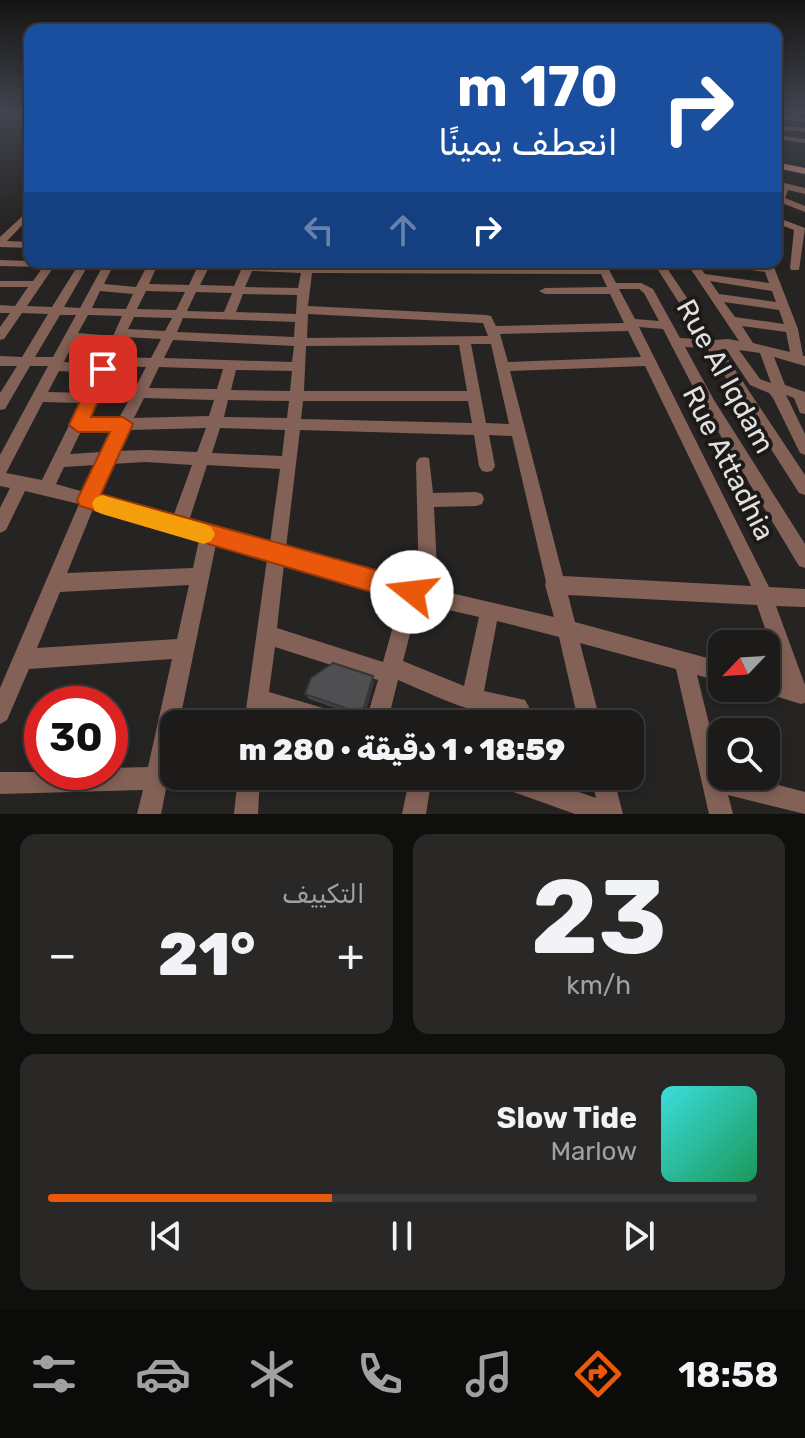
<!DOCTYPE html>
<html lang="ar">
<head>
<meta charset="utf-8">
<style>
  body { margin:0; font-family:Rubik,"Noto Sans Arabic",sans-serif; background:#292827; color:#f1f3f6; direction:rtl; height:100vh; display:flex; flex-direction:column; font-size:30px; white-space:nowrap }
  * { box-sizing:border-box; margin:0 }
  p { font-size:26px; color:#a0a1a2 }
  .icon { flex:none; width:44px; height:44px; fill:none; stroke:currentColor; stroke-width:2; stroke-linecap:round; stroke-linejoin:round }
  .map { position:relative; height:814px; overflow:hidden; direction:ltr }
  .sheet { display:flex; flex-direction:column; gap:20px; padding:20px; background:#0f0f0e; flex:1 }
  .sheet>* { flex:none }
  .guide { position:absolute; left:24px; top:24px; width:758px; height:244px; border-radius:16px; box-shadow:0 4px 12px #0003,0 0 0 2px #3a3939; direction:rtl; background:#1a4fa0; color:#fff; overflow:hidden }
  .needle { width:52px; rotate:245deg }
  .buttons { position:absolute; left:708px; top:630px; display:grid; gap:16px }
  .buttons a { display:grid; place-items:center; width:72px; height:72px; border-radius:16px; background:#1c1b1a; box-shadow:0 4px 12px #0003,0 0 0 2px #3a3939; font-size:40px }
  .speed { position:absolute; left:24px; top:686px; display:flex; gap:16px; font-size:40px; font-weight:700; text-align:center }
  .speed>* { display:grid; place-content:center; width:104px; height:104px; border-radius:50%; background:#1c1b1a; box-shadow:0 4px 12px #0003,0 0 0 2px #3a3939; line-height:1 }
  .speed .limit { border:12px solid #d22; background:#fff; color:#111 }
  .pin { position:absolute; display:grid; place-items:center; width:68px; height:68px; color:#fff; margin:-34px; border-radius:16px; box-shadow:0 4px 12px #0006 }
  .me { position:absolute; width:88px; margin:-44px; rotate:286deg; stroke-linejoin:round; filter:drop-shadow(0 0 6px #0008) }
  .turn { display:flex; align-items:center; gap:28px; height:168px; padding:0 32px; font-size:36px }
  .turn .icon { width:104px; height:104px; stroke-width:2.5 }
  .turn b { display:block; font-size:56px; line-height:68px }
  .lanes { display:flex; align-items:center; height:76px; padding:0 32px; background:#0003; justify-content:center; gap:40px; direction:ltr }
  .lanes .off { opacity:.35 }
  .big { font-size:60px; font-weight:800; line-height:1.1 }
  .sheet .tile { flex:1; display:flex; flex-direction:column; justify-content:center; gap:12px; min-width:0; padding:0 28px; border-radius:16px; background:#292827 }
  .sheet .dial { align-items:center; gap:0 }
  .dial b { font-size:104px; line-height:1 }
  .song { display:flex; align-items:center; gap:24px }
  .cover { width:96px; height:96px; border-radius:12px; background:linear-gradient(135deg,hsl(180 70% 55%),hsl(150 70% 35%)) }
  .played { height:8px; border-radius:4px; background:linear-gradient(90deg,#ea580c 40%,#3a3939 40%) }
  .keys { display:flex; justify-content:space-around; direction:ltr }
  .heat { display:flex; justify-content:space-between; align-items:center; font-size:44px; direction:ltr }
  .sheet .tiles { flex:1; display:grid; gap:20px; grid-template-columns:1fr 1fr }
  .tile:last-child { grid-column:span 2 }
  .trip { position:absolute; left:160px; top:710px; width:484px; height:80px; border-radius:16px; background:#1c1b1a; box-shadow:0 4px 12px #0003,0 0 0 2px #3a3939; font-weight:800; line-height:80px; text-align:center; direction:rtl }
  .dock { display:flex; height:128px; justify-content:space-around; align-items:center; background:#0b0b0a; color:#a0a1a2 }
  .dock .icon { width:56px; height:56px }
  .dock .selected { color:#ea580c }
  .dock b { font-size:36px; color:#f1f3f6 }
  .map>svg:first-child { display:block }
</style>
</head>
<body>
<div class="map">
<svg width="805" height="814" viewBox="0 0 805 814">
  <rect width="100%" height="100%" fill="#262422"/>
  <g fill="none" stroke-linecap="round" stroke-linejoin="round">
    <g fill="#836156" fill-rule="evenodd">
      <path d="M776 115 805 118V122L778 119Z"/>
      <path d="M776 125 805 128V132L776 129Z"/>
      <path d="M776 135 805 139V143L776 139Z"/>
      <path d="M776 181 805 188V194L788 190 785 198 805 206V212L777 201 780 188 776 187Z"/>
      <path d="M30 209V217L7 241 30 242V248L0 247V237Z"/>
      <path d="M776 217 805 228 799 270H791L790 268 794 230 776 223Z"/>
      <path d="M0 260 57 262 27 306 52 307 80 262H90L64 307 80 308 105 262H115L104 284 136 287 149 262 248 263 303 267 304 262H314L313 267 597 268 595 262H605L616 283H641L653 289 680 338 702 339 653 262H663L715 340 728 339 739 341 686 262H696L705 274 769 283 765 272 711 265 706 262H735L763 266 762 262H772L798 329 803 356H805V366L774 357 785 385 805 392V414L800 413 794 398 786 395 805 434V455L800 453 773 398 769 393 750 385 726 349H721L805 475V495L799 493 707 348 685 347 714 400 805 544V568L799 566 704 408 663 329 639 327 769 587 805 589V607L776 606 805 685V703L801 704 759 691 757 688H766V674L782 678 757 605 568 595 575 622 722 662V682L697 675 722 776H744L805 792V814L728 795 733 814H709L676 669 580 643 601 724H579L559 637 497 621 484 691 525 700 529 707 525 714C496 727 427 692 398 680L387 724H365L378 680 275 647 269 692 340 713 348 716 351 724H305L267 712 266 724H244L267 559 216 544 179 724H174V749L171 766H174V776H220L217 784 209 787 166 789 161 814H137L143 790 0 794V772H110V768L148 767 172 659 29 669 7 720 0 724V688L79 504 25 491 6 530 0 533V508L10 488 0 486V455L48 366H30L5 409 0 410V393L17 366H0V356L22 357 48 314 22 313 4 339 0 340V327L10 313H0V305L15 306 28 287H0V281H33L43 267 0 266ZM157 266 197 268 189 285 149 284ZM208 269 241 270 234 286 200 285ZM252 271 301 273 298 288 245 287ZM312 273 601 274 607 287 545 288 539 291 545 294H610L624 323 496 326 491 316 487 315 308 306ZM710 281 772 291 776 302 719 294ZM639 289 644 293 659 321 635 319 619 289ZM100 291 133 294 126 309 92 308ZM146 291 185 292 176 310 137 309ZM196 292 232 293 224 312 187 311ZM243 294 297 295 296 314 236 312ZM724 302 779 310 784 324 735 317ZM308 314 483 323 488 336 307 338ZM60 315H76L53 357H35ZM88 315 122 316 113 336 78 333ZM134 317 172 318 165 331 128 329ZM183 318 295 322 294 337 177 332ZM742 326 786 332 790 352 753 343ZM628 331 641 357 508 362 500 334ZM124 337 161 339 151 358 115 357ZM173 340 294 346 292 362 164 358ZM74 341 109 344 99 364 64 362ZM471 344H491L509 424 486 423ZM459 345 467 391H304L306 346ZM739 350 760 353 771 383 760 379ZM111 366 146 367 135 388 101 387ZM645 366 749 581 751 586 563 576 510 371ZM159 367 223 369 217 389 149 388ZM236 370 292 371 290 391 231 390ZM59 371 94 373 85 393 48 392ZM96 397 130 398 119 418 86 419ZM144 398 214 400 209 416 134 418ZM228 400 289 401 287 418 224 417ZM303 401H468L472 423 301 419ZM43 402 80 403 42 480 6 473ZM206 428 197 452 146 450 117 451 128 430ZM220 428 285 430 282 456 212 453ZM113 430 102 452 70 454 81 431ZM300 430 474 435 479 466 482 471 487 472 492 471 495 466 489 435 512 436 546 582 545 585 554 617 438 590 434 507 476 506 482 504 484 499 482 494 476 492 433 493 429 458 424 457 419 458 416 463 419 585 286 548ZM146 462 192 465 173 517 99 496 111 464ZM96 465 84 492 56 484 64 467ZM207 465 280 469 270 543 189 521ZM93 509 199 540 193 568 67 573ZM284 564 401 598 383 662 277 628ZM189 585 177 639 37 648 60 592ZM418 603 479 617 464 686 403 661Z"/>
      <path d="M238 776H260L258 814H234Z"/>
      <path d="M410 776H432L426 814H402Z"/>
      <path d="M488 776H532L596 798 591 776H613L623 814H575L491 784Z"/>
    </g>
    <path fill="#ba8471" fill-rule="evenodd" d="M776 162 805 168V174L776 168Z"/>
  </g>
  <path fill="#444447" d="M374 682 364 718 309 699 305 694Z"/>
  <path fill="#373739" d="M373 676 374 682 364 718 362 714Z"/>
  <path fill="#4f4f52" stroke="#373739" stroke-width="2" d="M333 663 373 676 362 714 305 694 311 678Z"/>
  <linearGradient id="sky" x2="0" y2="1"><stop stop-color="#151413"/><stop offset="0.5" stop-color="#41454f"/><stop offset="1" stop-color="#41454f" stop-opacity="0"/></linearGradient>
  <rect width="805" height="225" fill="url(#sky)"/>
  <path fill="#ea580c" stroke="#983908" stroke-width="2" d="M103 363 112 369 91 417H123L133 424 101 494 412 580 420 584 424 592 420 601 412 604 80 506 77 500 110 432H78L69 425 95 369Z"/>
  <path fill="#f59e0b" d="M102 495 204 524 211 527 215 534 211 541 204 544 102 514 95 511 92 504 95 498Z"/>
  <g text-anchor="middle" stroke-width="8" stroke-linejoin="round" paint-order="stroke">
    <g font-size="28" fill="#e2e0df" stroke="#1c1a18">
      <text transform="translate(726 376) rotate(61)" y="10">Rue Al Iqdam</text>
      <text transform="translate(729 463) rotate(63)" y="10">Rue Attadhia</text>
    </g>
  </g>
</svg>
<div class="buttons">
<a><svg class="needle" viewBox="-14 -14 28 28"><path d="M0-13l5 13h-10z" fill="#e53935"/><path d="M0 13l5-13h-10z" fill="#a0a1a2"/></svg></a>
<a><svg class="icon" aria-label="search" viewBox="0 0 24 24"><circle cx="10" cy="10" r="6"/><path d="M15 15l6 6"/></svg></a>
</div>
<div class="speed"><div class="limit">30</div></div>
<div class="pin" style="left:103px;top:369px;background:#d93025"><svg class="icon" aria-label="arrive" viewBox="0 0 24 24"><path d="M6 21V4h12l-3 4 3 4H6"/></svg></div>
<svg class="me" style="left:412px;top:592px" viewBox="-20 -20 40 40"><circle r="19" fill="#fff"/><path d="M0-13L10 11 0 6-10 11z" fill="#ea580c"/></svg>
<div class="trip">18:59 · 1 دقيقة · 280 m</div>
<div class="guide">
<div class="turn"><svg class="icon" aria-label="right" viewBox="0 0 24 24"><path d="M7 20v-9h11M14 6l5 5-5 5"/></svg><div><b>170 m</b>انعطف يمينًا</div></div>
<div class="lanes"><svg class="icon off" aria-label="left" viewBox="0 0 24 24"><path d="M17 20v-9H6M10 6l-5 5 5 5"/></svg><svg class="icon off" aria-label="ahead" viewBox="0 0 24 24"><path d="M12 20V5M6 11l6-6 6 6"/></svg><svg class="icon" aria-label="right" viewBox="0 0 24 24"><path d="M7 20v-9h11M14 6l5 5-5 5"/></svg></div>
</div>
</div>
<section class="sheet">
<div class="tiles">
<div class="tile dial"><b>23</b><p>km/h</p></div>
<div class="tile"><p>التكييف</p>
<div class="heat"><a>−</a><b class="big">21°</b><a>+</a></div>
</div>
<div class="tile">
<div class="song"><i class="cover"></i><div><b>Slow Tide</b><p>Marlow</p></div></div>
<div class="played"></div>
<div class="keys"><svg class="icon" aria-label="previous" viewBox="0 0 24 24"><path d="M18 5L8 12l10 7zM5 5v14"/></svg><svg class="icon" aria-label="pause" viewBox="0 0 24 24"><path d="M8 5v14M16 5v14"/></svg><svg class="icon" aria-label="next" viewBox="0 0 24 24"><path d="M6 5l10 7-10 7zM19 5v14"/></svg></div>
</div>
</div>
</section>
<nav class="dock">
<b>18:58</b>
<svg class="icon selected" aria-label="directions" viewBox="0 0 24 24"><path d="M12 3l9 9-9 9-9-9zM9 14v-3h6M13 9l2 2-2 2"/></svg>
<svg class="icon" aria-label="music" viewBox="0 0 24 24"><path d="M9 18V5l10-2v13"/><circle cx="6" cy="18" r="3"/><circle cx="16" cy="16" r="3"/></svg>
<svg class="icon" aria-label="phone" viewBox="0 0 24 24"><path d="M5 4h4l2 5-3 2q2 4 5 5l2-3 5 2v4C11 20 4 13 5 4z"/></svg>
<svg class="icon" aria-label="climate" viewBox="0 0 24 24"><path d="M12 3v18M4 7l16 10M4 17L20 7"/></svg>
<svg class="icon" aria-label="car" viewBox="0 0 24 24"><path d="M5 17H2v-5l4-1 3-4h7l3 4 3 1v5h-3M9 17h6M6 11h13"/><circle cx="7" cy="17" r="2"/><circle cx="17" cy="17" r="2"/></svg>
<svg class="icon" aria-label="filters" viewBox="0 0 24 24"><path d="M4 7h16M4 17h16"/><circle cx="9" cy="7" r="2"/><circle cx="15" cy="17" r="2"/></svg>
</nav>
</body>
</html>
